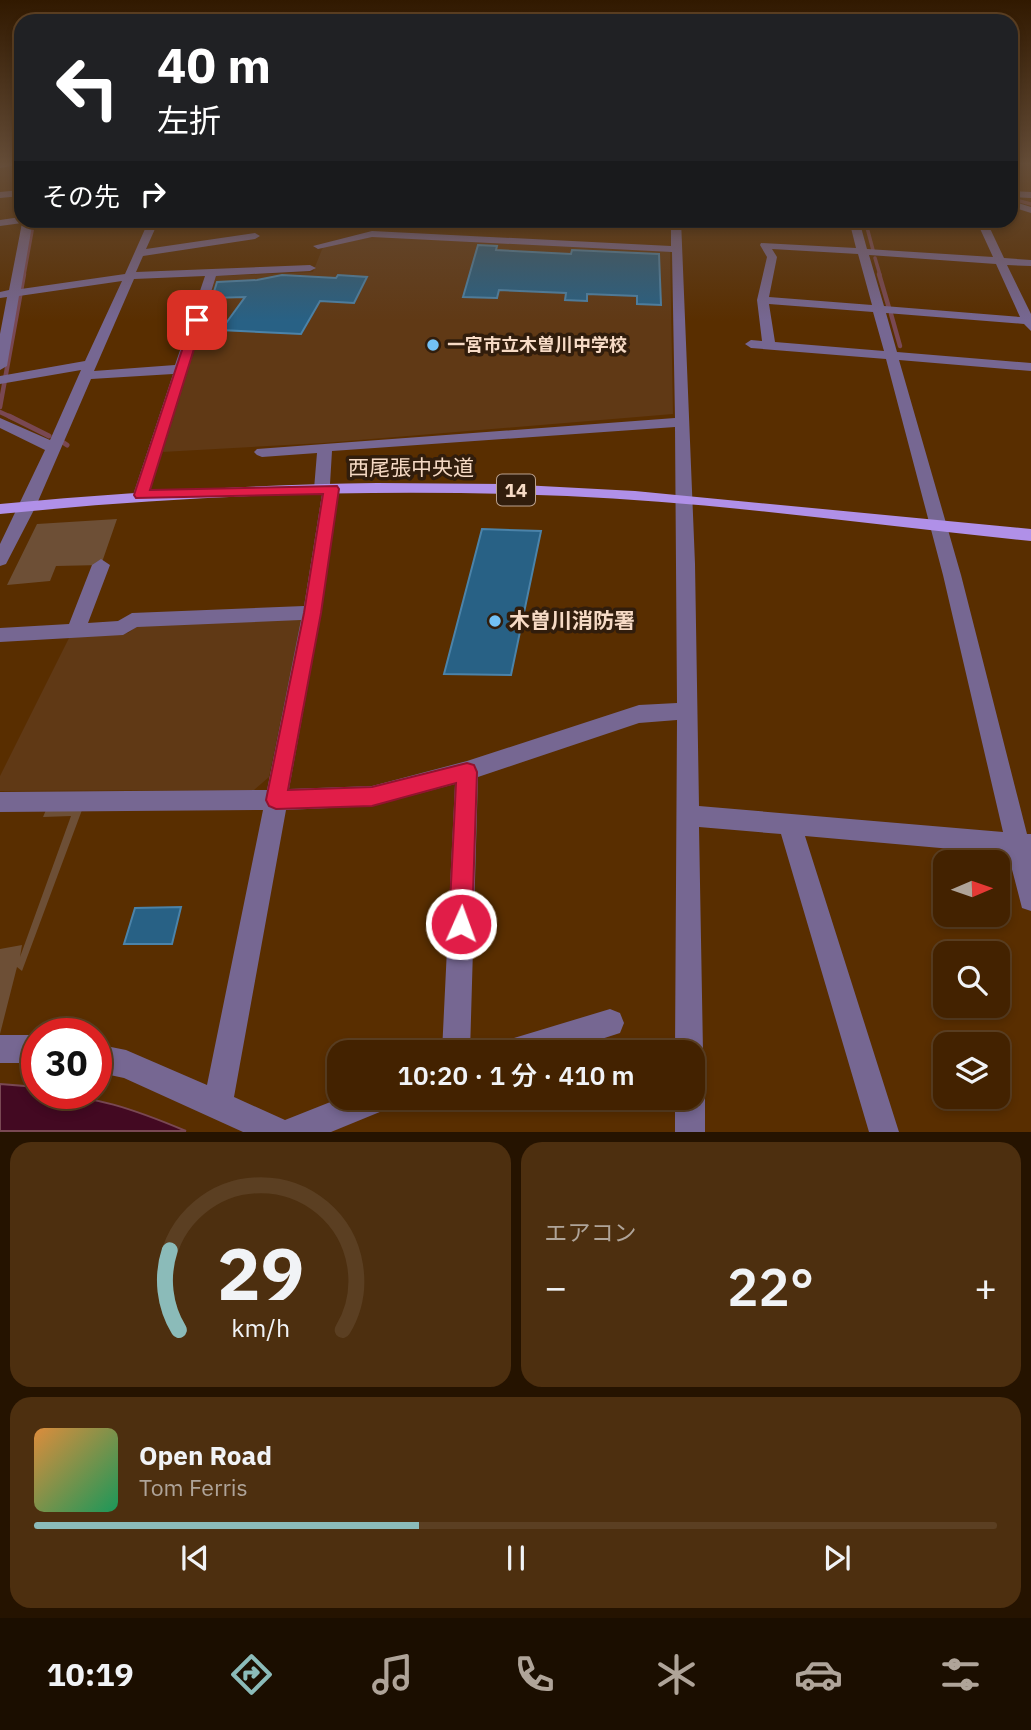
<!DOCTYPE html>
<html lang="ja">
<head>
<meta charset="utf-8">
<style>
  body { margin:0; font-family:"IBM Plex Sans","Noto Sans JP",sans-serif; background:#4d2f0f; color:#f1f3f6; height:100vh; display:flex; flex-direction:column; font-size:26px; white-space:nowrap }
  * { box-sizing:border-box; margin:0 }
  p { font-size:23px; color:#afa499 }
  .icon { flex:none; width:38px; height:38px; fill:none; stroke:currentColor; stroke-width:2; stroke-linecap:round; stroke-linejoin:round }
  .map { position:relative; height:1132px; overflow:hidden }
  .panel { display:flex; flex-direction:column; gap:10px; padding:10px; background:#251300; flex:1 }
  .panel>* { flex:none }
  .banner { position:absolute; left:14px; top:14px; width:1004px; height:214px; border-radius:21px; box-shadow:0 4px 10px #0003,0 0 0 2px #5b3f22; background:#202124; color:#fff; overflow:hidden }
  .needle { width:46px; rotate:88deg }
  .fabs { position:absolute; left:933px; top:850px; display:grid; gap:14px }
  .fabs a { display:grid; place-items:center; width:77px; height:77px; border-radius:14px; background:#432200; box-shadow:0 4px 10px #0003,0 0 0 2px #5b3f22; font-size:35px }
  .speed { position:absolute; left:21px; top:1018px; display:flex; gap:14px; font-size:35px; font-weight:700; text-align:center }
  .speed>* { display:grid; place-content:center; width:91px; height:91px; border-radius:50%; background:#432200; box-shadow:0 4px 10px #0003,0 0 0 2px #5b3f22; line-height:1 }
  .speed .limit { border:10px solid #d22; background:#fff; color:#111 }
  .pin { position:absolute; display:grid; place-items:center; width:60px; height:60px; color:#fff; margin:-30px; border-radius:14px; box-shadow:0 4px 10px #0006 }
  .me { position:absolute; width:77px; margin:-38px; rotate:2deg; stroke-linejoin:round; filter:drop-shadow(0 0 5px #0008) }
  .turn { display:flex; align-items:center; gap:24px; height:147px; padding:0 28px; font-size:32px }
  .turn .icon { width:91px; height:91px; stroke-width:2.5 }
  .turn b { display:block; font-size:49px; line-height:60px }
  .then { display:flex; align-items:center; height:66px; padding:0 28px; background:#0003; gap:14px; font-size:26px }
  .big { font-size:52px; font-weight:600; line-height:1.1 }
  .panel .card { flex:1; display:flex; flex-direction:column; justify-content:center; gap:10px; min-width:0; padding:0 24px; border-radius:21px; background:#4d2f0f }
  .panel .dial { align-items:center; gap:0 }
  .dial svg { height:182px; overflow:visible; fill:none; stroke:#5b3f22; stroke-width:7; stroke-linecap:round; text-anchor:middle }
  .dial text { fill:#f1f3f6; stroke:none }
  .song { display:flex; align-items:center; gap:21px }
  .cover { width:84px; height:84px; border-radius:10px; background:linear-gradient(135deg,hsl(30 70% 55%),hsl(150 70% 35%)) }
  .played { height:7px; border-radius:4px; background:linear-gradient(90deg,#8bbbb9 40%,#5b3f22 40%) }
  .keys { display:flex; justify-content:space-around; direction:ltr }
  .heat { display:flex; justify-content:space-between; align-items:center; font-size:38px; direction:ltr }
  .panel .tiles { flex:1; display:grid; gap:10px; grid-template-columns:1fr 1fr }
  .card:last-child { grid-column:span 2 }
  .trip { position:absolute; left:327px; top:1040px; width:378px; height:70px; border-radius:21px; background:#432200; box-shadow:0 4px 10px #0003,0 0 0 2px #5b3f22; font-weight:600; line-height:70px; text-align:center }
  .menu { display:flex; height:112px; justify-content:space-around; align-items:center; background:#1b0e00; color:#afa499 }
  .menu .icon { width:49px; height:49px }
  .menu .selected { color:#8bbbb9 }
  .menu b { font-size:32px; color:#f1f3f6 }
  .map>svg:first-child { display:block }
</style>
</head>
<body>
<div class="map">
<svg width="1031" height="1132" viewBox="0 0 1031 1132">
  <rect width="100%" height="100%" fill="#592e00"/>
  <g fill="#603915">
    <path d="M374 236 670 251 673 414 323 443 162 452 216 276 313 272 323 247Z"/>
    <path d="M302 617 269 777 254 790 0 791V776L70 636 128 633 140 624Z"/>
  </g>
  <g fill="#6d4f36">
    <path d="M117 519 101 565 56 566 50 581 7 585 37 524Z"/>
    <path d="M46 810H82L22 971 17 967 0 1034V949L22 945 20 957 71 816 43 817Z"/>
  </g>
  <path fill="#430922" stroke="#794853" stroke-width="2" d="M0 1084 37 1087V1094C92 1094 136 1110 186 1131H0Z"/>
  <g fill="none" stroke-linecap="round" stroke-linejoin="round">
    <g stroke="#794853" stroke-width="3.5">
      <path d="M1012 199 1031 204"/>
      <path d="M865 220 873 250"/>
      <path d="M875 258 880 275"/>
      <path d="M24 275 34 220"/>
    </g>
    <g stroke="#794853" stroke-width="4.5">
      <path d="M879 274 889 308"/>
      <path d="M891 314 900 346"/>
      <path d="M0 407 24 274"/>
      <path d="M0 412 13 418"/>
    </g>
    <g stroke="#794853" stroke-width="5">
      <path d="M9 416 49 436"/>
      <path d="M64 443 67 445"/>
    </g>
  </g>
  <g fill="#286185" stroke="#4b83a9" stroke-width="2">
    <path d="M478 245 497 246 496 250 513 251 571 254 572 250 659 254 661 305 637 304V296L587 294V301L565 300 566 293 499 290 497 298 463 297Z"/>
    <path d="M282 275 336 278 338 275 367 277 354 303 320 301 301 334 221 330 245 297 212 298 217 282 257 280Z"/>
    <path d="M482 529 541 531 511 675 444 674Z"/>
    <path d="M181 907 172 944H124L135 908Z"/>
  </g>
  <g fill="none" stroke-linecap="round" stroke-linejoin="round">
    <g fill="#766792" fill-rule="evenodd">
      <path d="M0 163H21V164L0 168Z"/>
      <path d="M21 190V196L0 198V192Z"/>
      <path d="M1012 191 1031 192V198L1012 197Z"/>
      <path d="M1012 201 1031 207V213L1012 207Z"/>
      <path d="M21 217V220H33L21 289 125 274 149 220H159L146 249 255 233 260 236 255 239 143 256 136 272 310 265 316 268 310 271 216 276 147 499 141 500 133 495 173 374 91 379 36 506 6 564 0 566V544L45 450 0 428V418L50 440 81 370 0 384V376L85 361 122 281 19 296 7 366 0 370V334L7 297 0 298V292L9 290 22 223 0 226V220ZM205 276 175 365 94 371 134 279Z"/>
      <path d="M492 220H502L500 229H492Z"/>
      <path d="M671 220H681L695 564 699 806 1003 832 943 575 886 359 751 348 745 344 751 340 762 341 757 300 767 257 760 245 761 243 856 248 849 220H859L867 249 993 257 976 220H986L1004 258 1031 260V266L1007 265 1031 314V331L1024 324 886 313 897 352 1031 363V371L899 360 961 575 1027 834H1031V911L1022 908 1008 854 805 836 899 1132H869L781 834 699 827 703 1052 699 1062 693 1064V1052H675L677 720 639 723 478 777 470 1052H442L455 784 372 806 286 810 234 1097 285 1120 343 1097H396L392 1107 331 1132H243L124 1078 96 1072V1044L126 1050 207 1085 263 810 0 812V792L267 790 301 620 137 627 123 635 0 642V628L69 624 92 565 101 559 110 565 88 623 118 621 132 613 304 606 322 494 314 489 317 453 262 457 257 455 254 452 257 449 675 418 672 252 372 237 318 249 313 246 372 231 671 246ZM772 249 858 254 872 305 769 297 777 257ZM869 255 996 264 1020 317 884 306ZM769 304 873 312 884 351 775 342ZM675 427 677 703 639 705 467 761 372 786 289 789 321 613 339 489 330 484 332 451Z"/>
      <path d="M610 1009 620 1013 624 1023 620 1033 561 1052H500L504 1042 514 1038Z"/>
      <rect x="0" y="1035" width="37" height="28"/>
      <path d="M693 1084 700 1087 705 1097V1132H675V1097H693Z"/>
    </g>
    <path fill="#b090e8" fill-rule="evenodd" d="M377 483 503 484 635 491 1031 529V541C876 525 722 503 567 496 377 488 188 495 0 514V504C126 492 251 485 377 483Z"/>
  </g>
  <linearGradient id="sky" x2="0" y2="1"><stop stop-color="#311900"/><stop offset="0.51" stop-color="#644c37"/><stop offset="1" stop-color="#644c37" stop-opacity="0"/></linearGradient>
  <rect width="1031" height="321" fill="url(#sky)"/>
  <path fill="#e11d48" stroke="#92132f" stroke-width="2" d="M197 317 203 320 150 490 337 486 339 489 321 613 288 790 372 787 467 763 474 765 477 772 472 924 469 932 461 936 453 932 449 924 456 783 372 806 276 809 269 806 266 800 304 613 323 494 136 498 134 495 192 320Z"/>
  <g fill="#73c1f5" stroke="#311d0c" stroke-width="2.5">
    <circle cx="433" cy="345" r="7"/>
    <circle cx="495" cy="621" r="7"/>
  </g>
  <g text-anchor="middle" stroke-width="7" stroke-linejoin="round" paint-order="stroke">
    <g font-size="18" font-weight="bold" fill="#f6dac5" stroke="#311d0c" text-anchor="start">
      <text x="447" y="351">一宮市立木曽川中学校</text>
    </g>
    <rect fill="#311d0c" stroke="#bba18e" stroke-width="2" x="497" y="474.5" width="38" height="31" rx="5"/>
    <g font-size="19" font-weight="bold" fill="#f6dac5">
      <text x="516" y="497">14</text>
    </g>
    <g font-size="21" fill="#f6dac5" stroke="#311d0c">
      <text x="411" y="475">西尾張中央道</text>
    </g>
    <g font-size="21" font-weight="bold" fill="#f6dac5" stroke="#311d0c" text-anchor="start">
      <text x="509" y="628">木曽川消防署</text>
    </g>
  </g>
</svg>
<div class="fabs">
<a><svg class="needle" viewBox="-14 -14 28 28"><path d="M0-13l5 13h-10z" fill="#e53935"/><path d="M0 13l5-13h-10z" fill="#afa499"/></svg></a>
<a><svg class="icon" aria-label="search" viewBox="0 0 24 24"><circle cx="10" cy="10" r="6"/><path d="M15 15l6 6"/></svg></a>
<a><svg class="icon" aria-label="layers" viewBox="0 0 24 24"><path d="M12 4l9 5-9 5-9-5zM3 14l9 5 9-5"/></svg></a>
</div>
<div class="speed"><div class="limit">30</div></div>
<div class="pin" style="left:197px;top:320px;background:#d93025"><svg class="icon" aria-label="arrive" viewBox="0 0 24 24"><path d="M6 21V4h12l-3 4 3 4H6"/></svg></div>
<svg class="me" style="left:461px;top:924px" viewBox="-20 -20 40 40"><circle r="17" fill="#e11d48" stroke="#fff" stroke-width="3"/><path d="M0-11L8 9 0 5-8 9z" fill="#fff"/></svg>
<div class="trip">10:20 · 1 分 · 410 m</div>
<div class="banner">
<div class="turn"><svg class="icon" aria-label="left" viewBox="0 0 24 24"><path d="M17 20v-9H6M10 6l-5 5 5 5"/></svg><div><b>40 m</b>左折</div></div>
<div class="then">その先<svg class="icon" aria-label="right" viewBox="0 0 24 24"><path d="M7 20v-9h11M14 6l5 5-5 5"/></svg></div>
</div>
</div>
<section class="panel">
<div class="tiles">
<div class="card dial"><svg viewBox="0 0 100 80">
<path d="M14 69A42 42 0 1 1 86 69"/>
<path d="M14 69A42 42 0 0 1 10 34" stroke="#8bbbb9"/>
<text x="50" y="56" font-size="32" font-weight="700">29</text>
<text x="50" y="72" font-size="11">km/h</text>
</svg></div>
<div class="card"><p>エアコン</p>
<div class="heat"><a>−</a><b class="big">22°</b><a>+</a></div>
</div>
<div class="card">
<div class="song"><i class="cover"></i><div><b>Open Road</b><p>Tom Ferris</p></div></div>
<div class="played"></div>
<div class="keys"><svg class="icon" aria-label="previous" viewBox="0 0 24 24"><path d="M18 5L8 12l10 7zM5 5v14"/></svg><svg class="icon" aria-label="pause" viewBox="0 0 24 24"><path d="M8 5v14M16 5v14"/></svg><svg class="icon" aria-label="next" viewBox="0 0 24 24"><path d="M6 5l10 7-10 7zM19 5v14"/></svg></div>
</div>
</div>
</section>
<nav class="menu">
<b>10:19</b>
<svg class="icon selected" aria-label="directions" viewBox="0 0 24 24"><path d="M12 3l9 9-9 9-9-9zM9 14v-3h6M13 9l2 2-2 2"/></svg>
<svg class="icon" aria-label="music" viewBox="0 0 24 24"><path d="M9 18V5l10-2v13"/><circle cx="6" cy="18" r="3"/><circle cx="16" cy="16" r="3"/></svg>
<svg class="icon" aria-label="phone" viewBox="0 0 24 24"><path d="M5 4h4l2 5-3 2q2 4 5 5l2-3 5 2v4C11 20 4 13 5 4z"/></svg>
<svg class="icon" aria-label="climate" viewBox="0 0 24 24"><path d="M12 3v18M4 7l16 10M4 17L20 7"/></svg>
<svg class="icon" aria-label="car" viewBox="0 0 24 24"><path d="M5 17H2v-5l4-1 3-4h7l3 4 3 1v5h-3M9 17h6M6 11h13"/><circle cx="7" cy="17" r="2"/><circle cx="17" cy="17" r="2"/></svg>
<svg class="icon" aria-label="filters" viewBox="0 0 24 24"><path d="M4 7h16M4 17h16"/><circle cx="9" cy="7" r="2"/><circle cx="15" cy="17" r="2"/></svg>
</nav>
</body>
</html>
